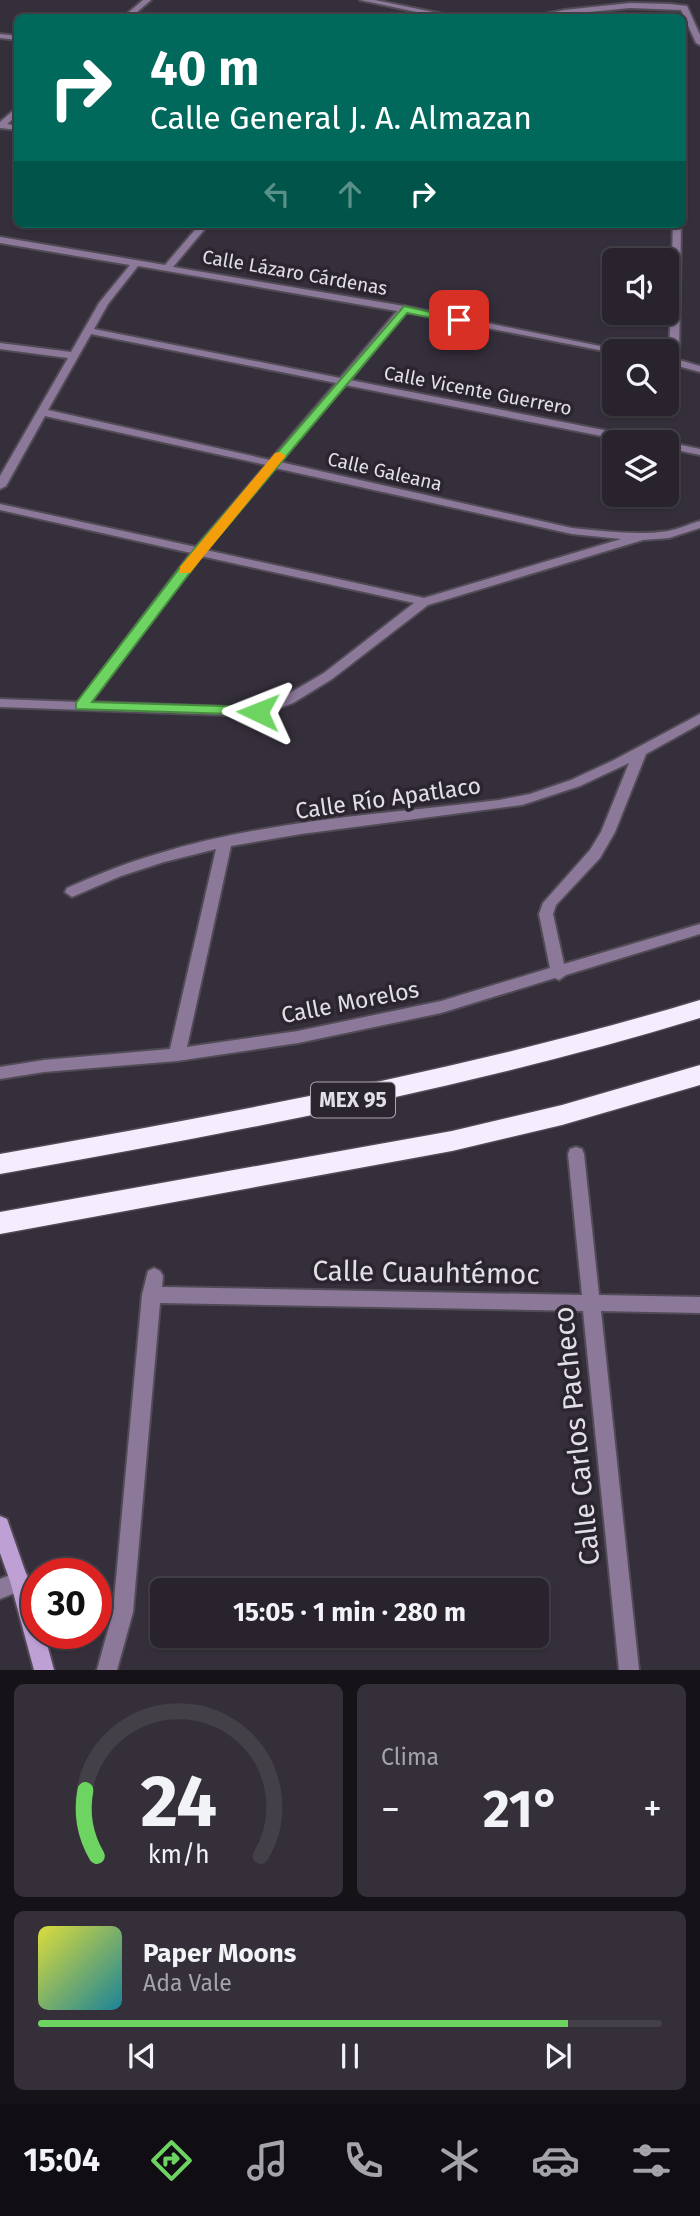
<!DOCTYPE html>
<html lang="es">
<head>
<meta charset="utf-8">
<style>
  body { margin:0; font-family:"Fira Sans",sans-serif; background:#342f38; color:#f1f3f6; height:100vh; display:flex; flex-direction:column; font-size:26px; white-space:nowrap }
  * { box-sizing:border-box; margin:0 }
  p { font-size:23px; color:#a5a4a9 }
  .icon { flex:none; width:38px; height:38px; fill:none; stroke:currentColor; stroke-width:2; stroke-linecap:round; stroke-linejoin:round }
  .map { position:relative; height:1670px; overflow:hidden }
  .side { display:flex; flex-direction:column; gap:14px; padding:14px; background:#161318; flex:1 }
  .side>* { flex:none }
  .hud { position:absolute; left:14px; top:14px; width:672px; height:214px; border-radius:10px; box-shadow:0 2px 5px #0004,0 0 0 2px #444048; background:#00695c; color:#fff; overflow:hidden }
  .tools { position:absolute; left:602px; top:248px; display:grid; gap:14px }
  .tools a { display:grid; place-items:center; width:77px; height:77px; border-radius:10px; background:#28232c; box-shadow:0 2px 5px #0004,0 0 0 2px #444048; font-size:35px }
  .speed { position:absolute; left:21px; top:1558px; display:flex; gap:14px; font-size:35px; font-weight:700; text-align:center }
  .speed>* { display:grid; place-content:center; width:91px; height:91px; border-radius:50%; background:#28232c; box-shadow:0 2px 5px #0004,0 0 0 2px #444048; line-height:1 }
  .speed .limit { border:10px solid #d22; background:#fff; color:#111 }
  .pin { position:absolute; display:grid; place-items:center; width:60px; height:60px; color:#fff; margin:-30px; border-radius:14px; box-shadow:0 4px 10px #0006 }
  .me { position:absolute; width:77px; margin:-38px; rotate:272deg; stroke-linejoin:round; filter:drop-shadow(0 0 5px #0008) }
  .turn { display:flex; align-items:center; gap:24px; height:147px; padding:0 21px; font-size:32px }
  .turn .icon { width:91px; height:91px; stroke-width:2.5 }
  .turn b { display:block; font-size:49px; line-height:60px }
  .lanes { display:flex; align-items:center; height:66px; padding:0 21px; background:#0003; justify-content:center; gap:35px; direction:ltr }
  .lanes .off { opacity:.35 }
  .big { font-size:52px; font-weight:700; line-height:1.1 }
  .side .card { flex:1; display:flex; flex-direction:column; justify-content:center; gap:10px; min-width:0; padding:0 24px; border-radius:10px; background:#342f38 }
  .side .dial { align-items:center; gap:0 }
  .dial svg { height:182px; overflow:visible; fill:none; stroke:#444048; stroke-width:7; stroke-linecap:round; text-anchor:middle }
  .dial text { fill:#f1f3f6; stroke:none }
  .song { display:flex; align-items:center; gap:21px }
  .cover { width:84px; height:84px; border-radius:10px; background:linear-gradient(135deg,hsl(60 70% 55%),hsl(190 70% 35%)) }
  .played { height:7px; border-radius:4px; background:linear-gradient(90deg,#6dd361 85%,#444048 85%) }
  .keys { display:flex; justify-content:space-around; direction:ltr }
  .heat { display:flex; justify-content:space-between; align-items:center; font-size:38px; direction:ltr }
  .side .tiles { flex:1; display:grid; gap:14px; grid-template-columns:1fr 1fr }
  .card:last-child { grid-column:span 2 }
  .trip { position:absolute; left:150px; top:1578px; width:399px; height:70px; border-radius:10px; background:#28232c; box-shadow:0 2px 5px #0004,0 0 0 2px #444048; font-weight:700; line-height:70px; text-align:center }
  .dock { display:flex; height:112px; justify-content:space-around; align-items:center; background:#100e12; color:#a5a4a9 }
  .dock .icon { width:49px; height:49px }
  .dock .on { color:#6dd361 }
  .dock b { font-size:32px; color:#f1f3f6 }
  .map>svg:first-child { display:block }
</style>
</head>
<body>
<div class="map">
<svg width="700" height="1670" viewBox="0 0 700 1670">
  <rect width="100%" height="100%" fill="#352f3b"/>
  <g fill="none" stroke-linecap="round" stroke-linejoin="round">
    <defs>
      <g id="street">
        <path d="M143 0H151L130 18H122Z"/>
        <path d="M360 0H375L462 18H445Z"/>
        <path d="M630 3 670 4 687 6 700 35V45L696 43 681 10 630 8 526 18 564 10Z"/>
        <path d="M0 34 18 36V40L0 38Z"/>
        <path d="M15 109H18V115L7 124 18 126V130L0 128V122Z"/>
        <path d="M200 224H209L173 267 404 306 629 352 614 353 406 312 350 380 654 440 659 443H637L345 385 280 462 572 528C604 531 636 536 668 531 679 529 689 524 700 521V528L669 538 643 540 428 605 332 679 293 703 258 716 0 707V699L78 702 191 553 0 510V504L196 547 266 465 45 416 6 486 0 489V476L68 358 0 349V343L71 352 99 303 130 265 0 243V237L165 265ZM138 266 397 311 340 378 94 329 108 304ZM91 334 336 383 270 460 48 410ZM275 468 572 534 621 539 424 598 206 550ZM201 556 414 603 324 673 283 697 257 708 91 702Z"/>
        <path d="M673 224H681L679 360 700 366V372L667 363V357L669 358Z"/>
        <path d="M667 442 700 449V455L667 448V443H663Z"/>
        <path d="M700 714V724L646 754 615 832 600 858 556 905 553 914 564 964 700 924V934L566 975 559 980 555 978 441 1013 298 1043 177 1061 44 1072 0 1079V1067L44 1060 170 1049 216 849 164 862 121 876 72 897 65 892 67 888C96 875 126 863 157 854 267 820 386 814 499 800L530 794 571 780 614 760ZM629 763 601 832 590 850 543 903 539 914 550 968 441 1001 298 1031 187 1047 231 846 301 834 522 805 580 786Z"/>
        <path d="M576 1147 582 1149 584 1154 599 1295 700 1297V1313L601 1311 639 1670H619L583 1311 160 1303 133 1612 117 1670H97L113 1612 142 1295 148 1271 154 1268 160 1271 163 1276 162 1287 582 1295 568 1154 570 1149Z"/>
        <path d="M20 1571 27 1574 30 1581 27 1588 0 1599V1579Z"/>
      </g>
      <path id="secondary" d="M0 1516 7 1519 37 1605V1633H44L54 1670H34L10 1581 0 1553Z"/>
      <g id="highway">
        <path d="M700 1000V1018C470 1088 236 1132 0 1174V1154C236 1112 470 1069 700 1000Z"/>
        <path d="M700 1065V1085L562 1125 452 1151 0 1234V1212L452 1131 562 1105Z"/>
      </g>
    </defs>
    <use href="#street" stroke="#514b56" stroke-width="4"/>
    <use href="#secondary" stroke="#514b56" stroke-width="4"/>
    <use href="#highway" stroke="#514b56" stroke-width="3"/>
    <use href="#street" fill="#8c799a" fill-rule="evenodd"/>
    <use href="#secondary" fill="#bea0d5" fill-rule="evenodd"/>
    <use href="#highway" fill="#f5ecfd" fill-rule="evenodd"/>
  </g>
  <path fill="#6dd361" stroke="#47893f" stroke-width="2" d="M404 306 465 320 459 323 407 313 204 554 92 702 258 707 265 712 263 715 76 709V703L195 548Z"/>
  <path fill="#f59e0b" d="M280 452 286 456 284 458 190 573H180V567L275 453Z"/>
  <g text-anchor="middle" stroke-width="7" stroke-linejoin="round" paint-order="stroke">
    <g font-size="19" fill="#e3dfe6" stroke="#2b2530">
      <text transform="translate(295 272) rotate(10)" y="7">Calle Lázaro Cárdenas</text>
      <text transform="translate(478 390) rotate(11)" y="7">Calle Vicente Guerrero</text>
      <text transform="translate(385 471) rotate(13)" y="7">Calle Galeana</text>
    </g>
    <rect fill="#2b2530" stroke="#aca7af" stroke-width="2" x="311" y="1082.5" width="84" height="35" rx="5"/>
    <g font-size="21" font-weight="bold" fill="#e3dfe6">
      <text x="353" y="1107">MEX 95</text>
    </g>
    <g font-size="23" fill="#e3dfe6" stroke="#2b2530">
      <text transform="translate(388 798) rotate(-8)" y="8">Calle Río Apatlaco</text>
      <text transform="translate(350 1002) rotate(-11)" y="8">Calle Morelos</text>
    </g>
    <g font-size="28" fill="#e3dfe6" stroke="#2b2530">
      <text transform="translate(426 1272) rotate(1)" y="10">Calle Cuauhtémoc</text>
      <text transform="translate(576 1436) rotate(-96)" y="10">Calle Carlos Pacheco</text>
    </g>
  </g>
</svg>
<div class="tools">
<a><svg class="icon" aria-label="sound" viewBox="0 0 24 24"><path d="M4 9h4l5-4v14l-5-4H4zM17 9q2 3 0 6"/></svg></a>
<a><svg class="icon" aria-label="search" viewBox="0 0 24 24"><circle cx="10" cy="10" r="6"/><path d="M15 15l6 6"/></svg></a>
<a><svg class="icon" aria-label="layers" viewBox="0 0 24 24"><path d="M12 4l9 5-9 5-9-5zM3 14l9 5 9-5"/></svg></a>
</div>
<div class="speed"><div class="limit">30</div></div>
<div class="pin" style="left:459px;top:320px;background:#d93025"><svg class="icon" aria-label="arrive" viewBox="0 0 24 24"><path d="M6 21V4h12l-3 4 3 4H6"/></svg></div>
<svg class="me" style="left:258px;top:712px" viewBox="-20 -20 40 40"><path d="M0-17L14 15 0 8-14 15z" fill="#6dd361" stroke="#fff" stroke-width="4"/></svg>
<div class="trip">15:05 · 1 min · 280 m</div>
<div class="hud">
<div class="turn"><svg class="icon" aria-label="right" viewBox="0 0 24 24"><path d="M7 20v-9h11M14 6l5 5-5 5"/></svg><div><b>40 m</b>Calle General J. A. Almazan</div></div>
<div class="lanes"><svg class="icon off" aria-label="left" viewBox="0 0 24 24"><path d="M17 20v-9H6M10 6l-5 5 5 5"/></svg><svg class="icon off" aria-label="ahead" viewBox="0 0 24 24"><path d="M12 20V5M6 11l6-6 6 6"/></svg><svg class="icon" aria-label="right" viewBox="0 0 24 24"><path d="M7 20v-9h11M14 6l5 5-5 5"/></svg></div>
</div>
</div>
<section class="side">
<div class="tiles">
<div class="card dial"><svg viewBox="0 0 100 80">
<path d="M14 69A42 42 0 1 1 86 69"/>
<path d="M14 69A42 42 0 0 1 9 40" stroke="#6dd361"/>
<text x="50" y="56" font-size="32" font-weight="700">24</text>
<text x="50" y="72" font-size="11">km/h</text>
</svg></div>
<div class="card"><p>Clima</p>
<div class="heat"><a>−</a><b class="big">21°</b><a>+</a></div>
</div>
<div class="card">
<div class="song"><i class="cover"></i><div><b>Paper Moons</b><p>Ada Vale</p></div></div>
<div class="played"></div>
<div class="keys"><svg class="icon" aria-label="previous" viewBox="0 0 24 24"><path d="M18 5L8 12l10 7zM5 5v14"/></svg><svg class="icon" aria-label="pause" viewBox="0 0 24 24"><path d="M8 5v14M16 5v14"/></svg><svg class="icon" aria-label="next" viewBox="0 0 24 24"><path d="M6 5l10 7-10 7zM19 5v14"/></svg></div>
</div>
</div>
</section>
<nav class="dock">
<b>15:04</b>
<svg class="icon on" aria-label="directions" viewBox="0 0 24 24"><path d="M12 3l9 9-9 9-9-9zM9 14v-3h6M13 9l2 2-2 2"/></svg>
<svg class="icon" aria-label="music" viewBox="0 0 24 24"><path d="M9 18V5l10-2v13"/><circle cx="6" cy="18" r="3"/><circle cx="16" cy="16" r="3"/></svg>
<svg class="icon" aria-label="phone" viewBox="0 0 24 24"><path d="M5 4h4l2 5-3 2q2 4 5 5l2-3 5 2v4C11 20 4 13 5 4z"/></svg>
<svg class="icon" aria-label="climate" viewBox="0 0 24 24"><path d="M12 3v18M4 7l16 10M4 17L20 7"/></svg>
<svg class="icon" aria-label="car" viewBox="0 0 24 24"><path d="M5 17H2v-5l4-1 3-4h7l3 4 3 1v5h-3M9 17h6M6 11h13"/><circle cx="7" cy="17" r="2"/><circle cx="17" cy="17" r="2"/></svg>
<svg class="icon" aria-label="filters" viewBox="0 0 24 24"><path d="M4 7h16M4 17h16"/><circle cx="9" cy="7" r="2"/><circle cx="15" cy="17" r="2"/></svg>
</nav>
</body>
</html>
